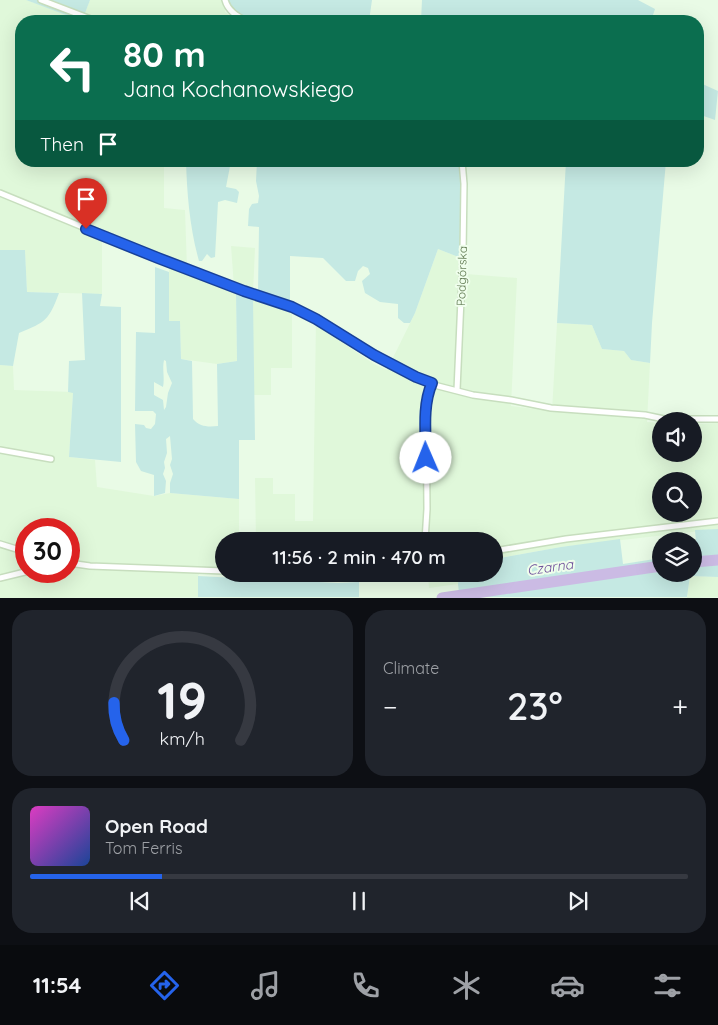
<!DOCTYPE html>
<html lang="en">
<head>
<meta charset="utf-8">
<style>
  body { margin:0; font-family:Quicksand,sans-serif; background:#20242c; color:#f1f3f6; height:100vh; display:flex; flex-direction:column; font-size:19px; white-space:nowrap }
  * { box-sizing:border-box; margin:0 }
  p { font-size:16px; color:#9ea1a6 }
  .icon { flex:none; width:28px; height:28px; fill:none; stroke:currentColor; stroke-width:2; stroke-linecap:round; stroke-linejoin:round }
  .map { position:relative; height:598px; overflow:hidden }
  .sheet { display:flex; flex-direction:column; gap:12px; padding:12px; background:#0d0f14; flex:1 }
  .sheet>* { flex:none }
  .top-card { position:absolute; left:15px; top:15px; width:689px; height:152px; border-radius:20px; box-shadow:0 5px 20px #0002; background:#0b6e4f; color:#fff; overflow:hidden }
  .buttons { position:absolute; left:652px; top:412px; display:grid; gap:10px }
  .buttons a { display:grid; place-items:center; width:50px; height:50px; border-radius:50%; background:#171b24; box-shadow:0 5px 20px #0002; font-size:25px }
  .speed { position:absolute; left:15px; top:518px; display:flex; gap:10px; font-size:25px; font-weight:700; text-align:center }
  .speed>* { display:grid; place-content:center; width:65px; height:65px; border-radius:50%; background:#171b24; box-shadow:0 5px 20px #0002; line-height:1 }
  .speed .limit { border:8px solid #d22; background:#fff; color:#111 }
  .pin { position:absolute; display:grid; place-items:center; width:42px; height:42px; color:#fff; margin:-51px -21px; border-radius:50% 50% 50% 0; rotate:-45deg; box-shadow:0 0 5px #0007 }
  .pin .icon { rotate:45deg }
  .me { position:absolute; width:55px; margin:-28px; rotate:359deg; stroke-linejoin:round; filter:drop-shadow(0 0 4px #0008) }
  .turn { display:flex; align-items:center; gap:18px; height:105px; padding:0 25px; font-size:22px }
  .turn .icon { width:65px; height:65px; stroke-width:2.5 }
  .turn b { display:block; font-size:35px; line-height:42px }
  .then { display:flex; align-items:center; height:48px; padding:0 25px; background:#0003; gap:10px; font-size:19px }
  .big { font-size:38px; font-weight:600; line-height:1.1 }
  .sheet .tile { flex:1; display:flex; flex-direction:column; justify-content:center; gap:8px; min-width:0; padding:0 18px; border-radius:20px; background:#20242c }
  .sheet .dial { align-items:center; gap:0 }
  .dial svg { height:130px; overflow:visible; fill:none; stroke:#363941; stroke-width:7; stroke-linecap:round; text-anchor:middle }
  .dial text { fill:#f1f3f6; stroke:none }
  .song { display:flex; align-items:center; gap:15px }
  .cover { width:60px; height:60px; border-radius:8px; background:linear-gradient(135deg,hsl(310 70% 55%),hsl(220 70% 35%)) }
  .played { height:5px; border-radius:2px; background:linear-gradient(90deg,#2563eb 20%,#363941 20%) }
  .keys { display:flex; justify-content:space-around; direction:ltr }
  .heat { display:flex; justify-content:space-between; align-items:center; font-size:28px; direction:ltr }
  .sheet .tiles { flex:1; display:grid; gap:12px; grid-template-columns:1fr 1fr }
  .tile:last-child { grid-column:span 2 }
  .trip { position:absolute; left:215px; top:532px; width:288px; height:50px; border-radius:25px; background:#171b24; box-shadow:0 5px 20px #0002; font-weight:600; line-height:50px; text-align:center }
  .menu { display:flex; height:80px; justify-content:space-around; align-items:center; background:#090b0e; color:#9ea1a6 }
  .menu .icon { width:35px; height:35px }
  .menu .on { color:#2563eb }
  .menu b { font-size:22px; color:#f1f3f6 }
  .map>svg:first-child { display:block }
</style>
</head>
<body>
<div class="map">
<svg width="718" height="598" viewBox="0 0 718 598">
  <rect width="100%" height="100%" fill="#e9fbe6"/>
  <g fill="#e0f8da" fill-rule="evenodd">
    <path d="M0 0H26L82 20 90 0H224L225 12 238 21H21V161H164V208L185 210 187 268 234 286 231 246 255 248 253 294 292 314V368H271V395H254L252 294 234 287 236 293 237 361 217 364 181 359 180 322 169 321V261L102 235V294L27 292 25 250H0Z"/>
    <path d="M438 249 461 258 466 274 517 278 511 406 552 411 557 323 592 325 602 349 624 351 631 360 650 363 647 422 661 423V454H694V424L718 423V529L561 547 494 559V541H256L255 478H273V494H295V521H313L316 319 337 339 374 364 387 370 415 313ZM661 481H694V514H661Z"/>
    <path d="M0 365 13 366 14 390 73 392 69 457 95 460 97 487 154 496 170 493 239 499V541H224V570H201L198 576V597L0 598ZM26 529H69V571H26Z"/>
    <path d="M428 574H459L458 584 429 588Z"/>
    <path d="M690 576 718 577V597L687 598Z"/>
  </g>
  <g fill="#c5e9e3" fill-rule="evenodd">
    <path d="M26 0H90L82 21Z"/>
    <path d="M228 0H372L369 21H246L228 5Z"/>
    <path d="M422 0H638L655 9 651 21H421Z"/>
    <path d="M698 82 718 91 715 120 698 114Z"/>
    <path d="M186 161H231L226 187 236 189 239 192 237 203 225 200 218 202 215 257 211 258 207 254 202 261H199C190 229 187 195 186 161Z"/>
    <path d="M257 161H459L460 164 461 258 438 249 415 313 410 323H404L398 318V304L380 302 365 293 362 281 370 274 368 268 363 266 358 271 355 281H346L323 258 290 256V302L258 291 259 227 248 226 249 209 252 204 258 203 259 196 256 181Z"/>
    <path d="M566 161H666L652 323 650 363 631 360 624 351 602 349 592 325 557 323Z"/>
    <path d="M0 250H25L27 292 59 293C49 320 46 322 19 333L13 366 0 365Z"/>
    <path d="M155 267 169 272V321H180L181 359 192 361 193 419C200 427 208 427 218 426L217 364 237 361 236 293 253 299 255 440H239V499L170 493V483L173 474 170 465 172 459 170 436 166 439 167 453 164 462 165 468 163 474 166 481 165 493 154 496V475L141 471 136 462 135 424 144 425 146 428 151 429 155 424 156 414 153 411H135L136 332 155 333ZM164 360 166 361 167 372 172 383 168 393 166 407 164 410 163 400 154 395V382L163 387C165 378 162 369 164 360Z"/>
    <path d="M82 293 102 294 100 306 121 307V462L69 457 73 393 68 392 69 361 85 360Z"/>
    <path d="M718 529V577L690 576 687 597H458L624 574V570L459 593 458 584 459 574H494V559L561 547 620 539 623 564 661 558V574H694V553H697L695 530Z"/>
    <path d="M198 576 338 583 359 582V597H198Z"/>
  </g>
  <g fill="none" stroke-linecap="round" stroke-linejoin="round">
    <g stroke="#cbbbe4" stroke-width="11">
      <path d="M694 562 718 560"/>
      <path d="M442 598 661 566"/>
    </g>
    <defs>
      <g id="street">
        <path d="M41 0 96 21"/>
        <path d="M225 0C228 11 237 16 246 21"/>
        <path d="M0 193 158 258 244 291 292 307 316 319 374 355 416 377 438 386 473 395 511 400 551 408 645 415 664 419H718"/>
        <path d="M457 390 463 253 464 184 462 161"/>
        <path d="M0 450 51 459"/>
        <path d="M425 541 427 509 426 401 429 390 432 383"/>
        <path d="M0 544 26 552"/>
        <path d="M494 551 566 539 718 521"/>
        <path d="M69 563 90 566 224 571"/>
        <path d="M303 574 355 575 374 574"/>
        <path d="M0 578 29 571"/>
      </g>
    </defs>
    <use href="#street" stroke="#c7debe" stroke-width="8"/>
    <use href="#street" stroke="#fff" stroke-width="5"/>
  </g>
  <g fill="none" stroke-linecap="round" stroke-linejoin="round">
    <defs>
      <path id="route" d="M86 229 158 258 244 291 292 307 316 319 374 355 416 377 432 383C422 406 426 434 426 458"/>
    </defs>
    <use href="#route" stroke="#184099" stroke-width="12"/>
    <use href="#route" stroke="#2563eb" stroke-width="9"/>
  </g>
  <g text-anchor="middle" stroke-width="4" stroke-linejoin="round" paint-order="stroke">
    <g font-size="12" fill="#5b744c" stroke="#effeec">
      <text transform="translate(462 276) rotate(-88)" y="4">Podgórska</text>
    </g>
    <g font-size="14" font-style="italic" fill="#6f4f9b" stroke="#effeec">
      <text transform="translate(550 567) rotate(-8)" y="5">Czarna</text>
    </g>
  </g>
</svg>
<div class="buttons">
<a><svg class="icon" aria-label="sound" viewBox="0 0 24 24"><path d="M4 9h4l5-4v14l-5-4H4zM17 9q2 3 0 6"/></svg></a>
<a><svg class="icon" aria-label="search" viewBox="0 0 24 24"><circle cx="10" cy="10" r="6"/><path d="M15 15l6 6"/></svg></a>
<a><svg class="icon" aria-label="layers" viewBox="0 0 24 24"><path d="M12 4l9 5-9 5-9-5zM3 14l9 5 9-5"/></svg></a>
</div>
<div class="speed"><div class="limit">30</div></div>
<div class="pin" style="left:86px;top:229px;background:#d93025"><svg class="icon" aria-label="arrive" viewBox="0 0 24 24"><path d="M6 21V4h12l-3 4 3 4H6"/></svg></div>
<svg class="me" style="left:426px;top:458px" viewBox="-20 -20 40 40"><circle r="19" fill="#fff"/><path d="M0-13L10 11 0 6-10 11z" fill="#2563eb"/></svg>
<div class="trip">11:56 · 2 min · 470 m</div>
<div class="top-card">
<div class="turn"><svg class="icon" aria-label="left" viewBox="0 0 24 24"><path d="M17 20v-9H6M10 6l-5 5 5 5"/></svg><div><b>80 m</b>Jana Kochanowskiego</div></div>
<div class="then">Then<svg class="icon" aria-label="arrive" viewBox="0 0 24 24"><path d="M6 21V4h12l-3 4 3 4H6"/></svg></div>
</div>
</div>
<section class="sheet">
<div class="tiles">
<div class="tile dial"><svg viewBox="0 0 100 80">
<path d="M14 69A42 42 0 1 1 86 69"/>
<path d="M14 69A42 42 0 0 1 8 46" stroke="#2563eb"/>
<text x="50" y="56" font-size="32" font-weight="700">19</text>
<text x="50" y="72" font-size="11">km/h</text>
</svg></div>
<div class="tile"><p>Climate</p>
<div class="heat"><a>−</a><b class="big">23°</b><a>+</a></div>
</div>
<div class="tile">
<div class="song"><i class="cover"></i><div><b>Open Road</b><p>Tom Ferris</p></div></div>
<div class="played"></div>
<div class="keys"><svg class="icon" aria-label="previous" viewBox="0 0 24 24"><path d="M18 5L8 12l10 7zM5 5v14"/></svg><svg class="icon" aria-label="pause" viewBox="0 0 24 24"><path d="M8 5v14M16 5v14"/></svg><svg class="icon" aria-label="next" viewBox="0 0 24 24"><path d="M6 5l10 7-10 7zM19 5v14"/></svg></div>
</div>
</div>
</section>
<nav class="menu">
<b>11:54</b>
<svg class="icon on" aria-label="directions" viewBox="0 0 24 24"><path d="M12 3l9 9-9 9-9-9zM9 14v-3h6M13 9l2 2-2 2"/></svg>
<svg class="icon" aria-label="music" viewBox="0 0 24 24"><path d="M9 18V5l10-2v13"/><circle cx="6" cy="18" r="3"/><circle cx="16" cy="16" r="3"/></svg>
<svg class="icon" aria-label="phone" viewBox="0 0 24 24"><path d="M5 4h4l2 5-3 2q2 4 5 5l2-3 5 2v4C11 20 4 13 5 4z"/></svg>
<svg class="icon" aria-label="climate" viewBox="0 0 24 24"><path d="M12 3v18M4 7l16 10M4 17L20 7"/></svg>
<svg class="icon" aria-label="car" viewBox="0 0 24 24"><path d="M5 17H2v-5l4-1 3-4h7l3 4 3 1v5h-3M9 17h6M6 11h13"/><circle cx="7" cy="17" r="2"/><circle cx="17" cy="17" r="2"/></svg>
<svg class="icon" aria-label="filters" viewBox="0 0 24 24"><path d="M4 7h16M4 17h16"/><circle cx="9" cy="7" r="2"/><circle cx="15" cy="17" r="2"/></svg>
</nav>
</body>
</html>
